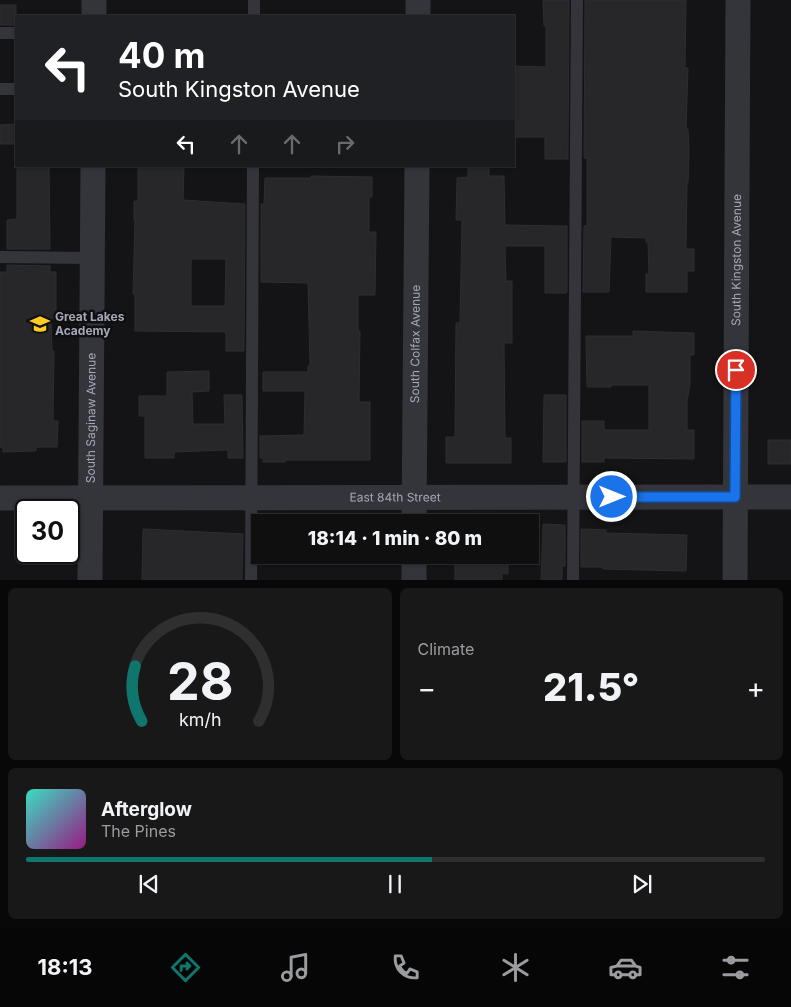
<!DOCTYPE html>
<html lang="en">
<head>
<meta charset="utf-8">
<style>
  body { margin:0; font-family:Inter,sans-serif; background:#181819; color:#f1f3f6; height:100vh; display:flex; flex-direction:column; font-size:19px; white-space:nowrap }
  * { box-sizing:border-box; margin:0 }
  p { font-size:16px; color:#9b9c9f }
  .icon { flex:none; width:28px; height:28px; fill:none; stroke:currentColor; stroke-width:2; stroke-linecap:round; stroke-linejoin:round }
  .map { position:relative; height:580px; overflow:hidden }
  .drawer { display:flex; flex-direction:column; gap:8px; padding:8px; background:#080809; flex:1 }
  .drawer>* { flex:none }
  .top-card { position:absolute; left:15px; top:15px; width:500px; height:152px; border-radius:0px; box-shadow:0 1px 4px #0004,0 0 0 1px #2f2f30; background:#202124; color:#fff; overflow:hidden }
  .speed { position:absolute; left:15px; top:499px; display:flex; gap:10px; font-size:25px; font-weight:700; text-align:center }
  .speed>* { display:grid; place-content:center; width:65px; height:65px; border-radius:50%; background:#0f0f10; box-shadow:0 1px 4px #0004,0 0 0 1px #2f2f30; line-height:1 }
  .speed .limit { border:2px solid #111; border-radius:8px; background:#fff; color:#111 }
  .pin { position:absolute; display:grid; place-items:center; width:42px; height:42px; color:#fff; margin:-21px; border:2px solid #fff; border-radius:50%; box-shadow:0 1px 5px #0007 }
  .me { position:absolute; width:55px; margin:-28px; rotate:90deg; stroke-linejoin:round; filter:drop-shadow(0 0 4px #0008) }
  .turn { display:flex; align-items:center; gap:18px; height:105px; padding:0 20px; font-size:22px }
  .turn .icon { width:65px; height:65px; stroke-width:2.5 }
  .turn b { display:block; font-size:35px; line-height:42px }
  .lanes { display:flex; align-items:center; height:48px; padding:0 20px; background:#0003; justify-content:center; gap:25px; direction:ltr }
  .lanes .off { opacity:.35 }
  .big { font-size:38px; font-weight:800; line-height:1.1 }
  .drawer .widget { flex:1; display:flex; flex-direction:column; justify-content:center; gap:8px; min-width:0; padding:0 18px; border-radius:8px; background:#181819 }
  .drawer .dial { align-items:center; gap:0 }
  .dial svg { height:130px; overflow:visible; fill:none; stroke:#2f2f30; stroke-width:7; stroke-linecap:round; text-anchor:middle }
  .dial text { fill:#f1f3f6; stroke:none }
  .song { display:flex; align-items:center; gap:15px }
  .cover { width:60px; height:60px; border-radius:8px; background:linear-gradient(135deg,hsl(170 70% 55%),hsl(310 70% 35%)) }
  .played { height:5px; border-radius:2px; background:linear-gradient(90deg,#0f766e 55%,#2f2f30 55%) }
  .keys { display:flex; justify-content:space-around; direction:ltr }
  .heat { display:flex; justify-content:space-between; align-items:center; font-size:28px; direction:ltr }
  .drawer .tiles { flex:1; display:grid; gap:8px; grid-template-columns:1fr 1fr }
  .widget:last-child { grid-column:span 2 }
  .trip { position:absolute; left:251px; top:514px; width:288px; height:50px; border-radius:0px; background:#0f0f10; box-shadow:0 1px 4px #0004,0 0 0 1px #2f2f30; font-weight:800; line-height:50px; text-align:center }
  .tab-bar { display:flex; height:80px; justify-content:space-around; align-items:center; background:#060606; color:#9b9c9f }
  .tab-bar .icon { width:35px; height:35px }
  .tab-bar .active { color:#0f766e }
  .tab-bar b { font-size:22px; color:#f1f3f6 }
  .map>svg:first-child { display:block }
</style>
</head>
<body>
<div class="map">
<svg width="791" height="580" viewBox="0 0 791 580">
  <rect width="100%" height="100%" fill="#141416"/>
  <g fill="#27272a" stroke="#2e2e32" fill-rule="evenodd">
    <path d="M543 0H569L568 159H545V137H514V66L546 67V26H544Z"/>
    <path d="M585 0H686L685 68H688L686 129H688L689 153 688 183H687L686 249H694V271H687V292H646V274H649L648 242H646V238L611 237 609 292H583L584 226H587V158H584Z"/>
    <rect x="0" y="5" width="16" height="20"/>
    <path d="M16 124V144H0V125Z"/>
    <path d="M17 166H49L50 249H7V220L17 219Z"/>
    <path d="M138 166H184L183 200 245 204 244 351H226V332L135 331V294H133L135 220H134V201H138ZM191 259H226L225 306H191Z"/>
    <path d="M468 166H489V176H504L505 225 567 226V292L565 293H545V246H505L506 281H512V343H504L505 438H511V463H446V437H455L456 323H460L462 220H456L457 178 468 177Z"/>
    <path d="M311 176 372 177V197H369V232H376L375 295H358V331H360L359 402H370V460H285V462H263V458H260V436L304 435 305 391H263V372H308V366H310L308 283 261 282V204H264L265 178H311Z"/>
    <path d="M7 265 50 266V272H56V320L51 321 52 351H54L53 421H58L57 447H36V451L3 452V447H0V272H7Z"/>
    <path d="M633 331 694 333V355H690V384L687 401V430H694V459L604 458V462H582V421H604V430H649V385H611V387H587L586 336H633Z"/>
    <path d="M209 371V391L192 392 193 424H225L224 395H242L243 458H228V450L174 452V458H145V416H139V396H167V372Z"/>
    <path d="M544 395H566V462H543Z"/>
    <rect x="768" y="440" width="23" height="24"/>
    <path d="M543 524 565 525V566H562V580H541Z"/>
    <path d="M143 529 243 534 242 580H142Z"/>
    <path d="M581 529 606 530V533L687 535 686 571 603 569V567H581Z"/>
    <path d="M455 555H508V574L502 573V580H455Z"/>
  </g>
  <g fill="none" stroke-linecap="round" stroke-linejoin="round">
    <g stroke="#34353b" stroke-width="12">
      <path d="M254 16V0"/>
      <path d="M0 33H16"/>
      <path d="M0 89H16"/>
      <path d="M0 257 92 258"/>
      <path d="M251 580 253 166"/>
      <path d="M573 580 577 0"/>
    </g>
    <g stroke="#34353b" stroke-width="25">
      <path d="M94 16V0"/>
      <path d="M418 16V0"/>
      <path id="s1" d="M0 498 791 497"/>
      <path id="s2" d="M414 522 417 166"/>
      <path id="s3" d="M90 580 93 166"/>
      <path d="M414 580V555"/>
      <path id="s4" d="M735 580 738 0"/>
    </g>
  </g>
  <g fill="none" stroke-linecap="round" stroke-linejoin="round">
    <defs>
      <path id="route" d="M612 497H735L736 370"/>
    </defs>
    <use href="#route" stroke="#114b97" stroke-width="12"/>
    <use href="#route" stroke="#1a73e8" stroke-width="9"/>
  </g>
  <defs>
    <symbol id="school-bare" viewBox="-9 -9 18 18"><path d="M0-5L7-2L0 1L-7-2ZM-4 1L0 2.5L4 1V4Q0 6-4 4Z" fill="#ffcc23" stroke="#0f0f11" stroke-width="2.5" paint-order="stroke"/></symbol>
  </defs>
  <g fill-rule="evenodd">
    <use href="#school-bare" x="26" y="310" width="28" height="28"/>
  </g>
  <g text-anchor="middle" stroke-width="5" stroke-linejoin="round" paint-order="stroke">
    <g font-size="12" fill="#a4a8b7" stroke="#0f0f11">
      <text dy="4" stroke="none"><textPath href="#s4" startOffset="320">South Kingston Avenue</textPath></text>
      <text dy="4" stroke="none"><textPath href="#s2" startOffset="178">South Colfax Avenue</textPath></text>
      <text dy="4" stroke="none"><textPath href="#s3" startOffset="162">South Saginaw Avenue</textPath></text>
      <text dy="4" stroke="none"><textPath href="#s1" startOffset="395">East 84th Street</textPath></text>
    </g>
    <g font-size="12" font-weight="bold" fill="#a4a8b7" stroke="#0f0f11" text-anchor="start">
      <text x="55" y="321">Great Lakes<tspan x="55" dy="14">Academy</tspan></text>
    </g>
  </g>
</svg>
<div class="speed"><div class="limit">30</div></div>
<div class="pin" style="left:736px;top:370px;background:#d93025"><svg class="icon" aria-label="arrive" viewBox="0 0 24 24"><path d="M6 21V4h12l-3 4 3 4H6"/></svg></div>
<svg class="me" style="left:612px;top:497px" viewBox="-20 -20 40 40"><circle r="17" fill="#1a73e8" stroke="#fff" stroke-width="3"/><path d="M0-11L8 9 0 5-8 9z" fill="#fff"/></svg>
<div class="trip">18:14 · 1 min · 80 m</div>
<div class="top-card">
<div class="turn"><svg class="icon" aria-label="left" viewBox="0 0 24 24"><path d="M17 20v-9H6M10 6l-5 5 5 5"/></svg><div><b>40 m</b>South Kingston Avenue</div></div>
<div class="lanes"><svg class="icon" aria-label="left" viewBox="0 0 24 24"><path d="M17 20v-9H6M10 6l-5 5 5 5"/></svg><svg class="icon off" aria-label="ahead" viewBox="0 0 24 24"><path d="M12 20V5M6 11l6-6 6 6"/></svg><svg class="icon off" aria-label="ahead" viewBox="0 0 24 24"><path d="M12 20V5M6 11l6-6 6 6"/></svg><svg class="icon off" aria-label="right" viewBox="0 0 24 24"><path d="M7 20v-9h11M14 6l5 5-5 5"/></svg></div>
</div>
</div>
<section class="drawer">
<div class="tiles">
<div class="widget dial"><svg viewBox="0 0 100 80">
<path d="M14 69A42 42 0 1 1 86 69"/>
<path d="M14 69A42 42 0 0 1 10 35" stroke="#0f766e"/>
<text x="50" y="56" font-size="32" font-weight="700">28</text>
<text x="50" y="72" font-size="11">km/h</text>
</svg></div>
<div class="widget"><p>Climate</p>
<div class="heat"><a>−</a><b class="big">21.5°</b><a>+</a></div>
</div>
<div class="widget">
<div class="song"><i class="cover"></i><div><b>Afterglow</b><p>The Pines</p></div></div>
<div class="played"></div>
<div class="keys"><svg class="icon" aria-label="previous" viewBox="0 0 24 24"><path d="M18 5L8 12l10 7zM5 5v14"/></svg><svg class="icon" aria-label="pause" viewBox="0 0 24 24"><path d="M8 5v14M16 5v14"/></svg><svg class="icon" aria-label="next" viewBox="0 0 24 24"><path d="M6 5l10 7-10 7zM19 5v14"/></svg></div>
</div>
</div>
</section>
<nav class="tab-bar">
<b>18:13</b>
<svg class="icon active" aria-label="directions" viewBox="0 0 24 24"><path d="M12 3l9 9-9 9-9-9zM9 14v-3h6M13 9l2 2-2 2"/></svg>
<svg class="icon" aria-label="music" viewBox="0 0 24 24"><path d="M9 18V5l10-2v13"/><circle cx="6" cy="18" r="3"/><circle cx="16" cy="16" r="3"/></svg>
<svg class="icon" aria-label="phone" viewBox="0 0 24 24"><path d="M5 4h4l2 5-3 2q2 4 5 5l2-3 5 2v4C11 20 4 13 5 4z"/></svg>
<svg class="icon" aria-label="climate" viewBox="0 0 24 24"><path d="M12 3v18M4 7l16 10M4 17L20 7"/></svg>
<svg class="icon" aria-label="car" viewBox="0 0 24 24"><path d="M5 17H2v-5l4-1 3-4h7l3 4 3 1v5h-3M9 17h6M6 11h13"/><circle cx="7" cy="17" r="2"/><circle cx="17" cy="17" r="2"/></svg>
<svg class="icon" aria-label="filters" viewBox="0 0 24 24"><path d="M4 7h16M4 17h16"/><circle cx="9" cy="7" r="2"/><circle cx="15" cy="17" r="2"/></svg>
</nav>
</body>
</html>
